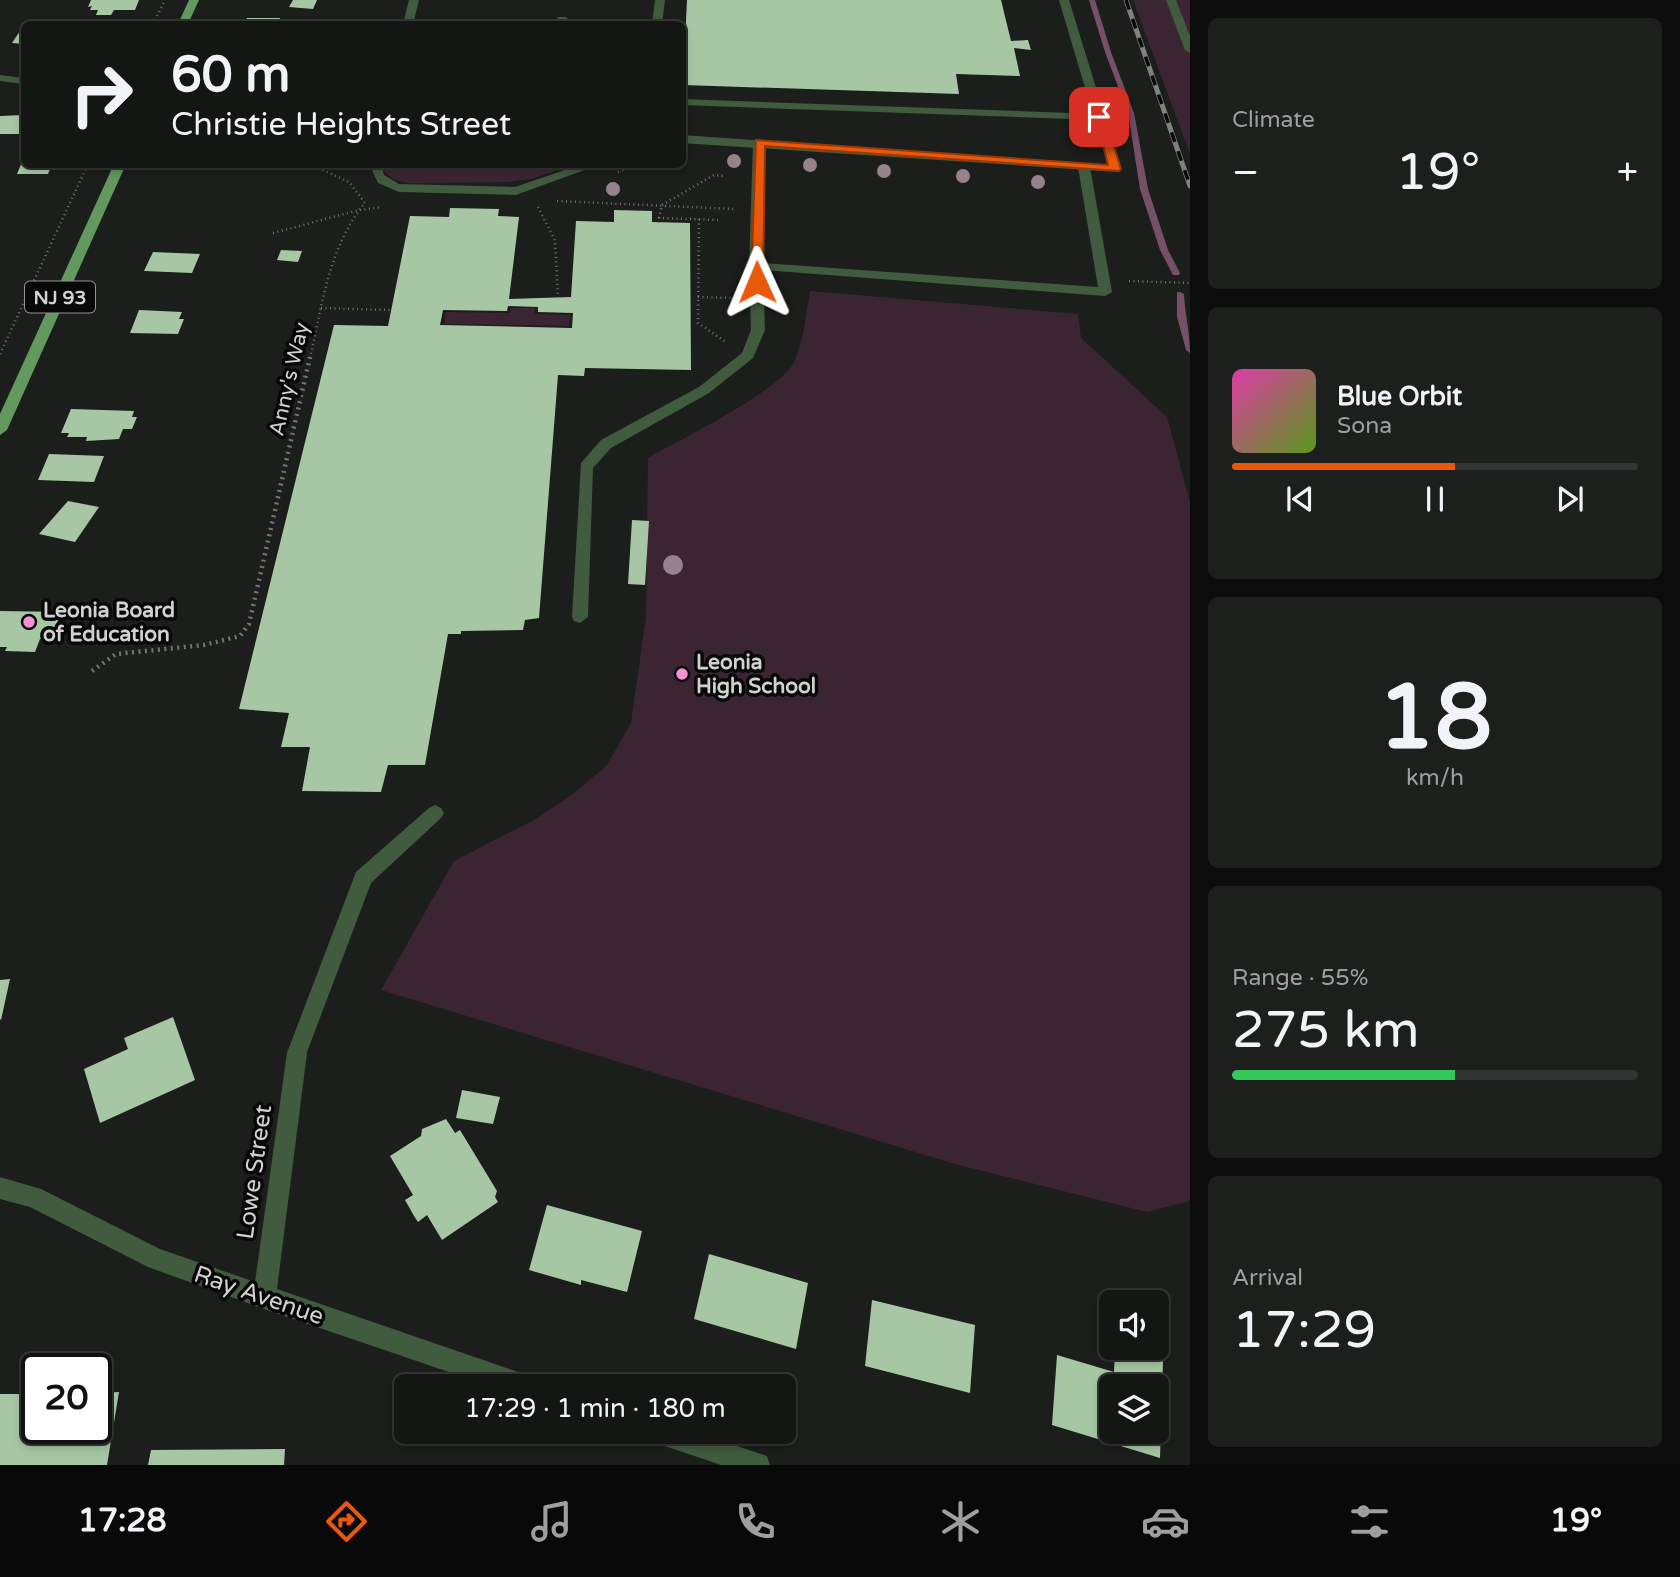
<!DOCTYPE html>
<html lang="en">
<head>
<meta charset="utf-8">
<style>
  body { margin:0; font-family:"Varela Round",sans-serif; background:#1d1f1d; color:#f1f3f6; height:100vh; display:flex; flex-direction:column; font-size:26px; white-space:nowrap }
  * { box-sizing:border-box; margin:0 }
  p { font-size:23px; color:#9d9fa0 }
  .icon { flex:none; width:38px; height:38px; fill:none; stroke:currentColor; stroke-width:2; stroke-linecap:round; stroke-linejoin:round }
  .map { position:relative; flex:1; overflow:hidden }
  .panel { display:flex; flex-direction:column; gap:18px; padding:18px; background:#0b0c0b; width:490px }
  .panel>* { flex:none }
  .hud { position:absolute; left:21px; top:21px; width:665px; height:147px; border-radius:10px; box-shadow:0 4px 10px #0003,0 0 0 2px #333534; background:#141614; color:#f1f3f6; overflow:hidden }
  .tools { position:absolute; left:1099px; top:1290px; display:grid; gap:14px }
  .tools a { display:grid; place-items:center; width:70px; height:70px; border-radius:10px; background:#141614; box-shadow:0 4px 10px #0003,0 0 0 2px #333534; font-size:35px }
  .speed { position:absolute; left:21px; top:1353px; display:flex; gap:14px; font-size:35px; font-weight:700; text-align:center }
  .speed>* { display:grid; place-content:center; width:91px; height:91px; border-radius:50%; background:#141614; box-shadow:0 4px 10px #0003,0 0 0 2px #333534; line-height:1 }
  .speed .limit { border:4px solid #111; border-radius:10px; background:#fff; color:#111 }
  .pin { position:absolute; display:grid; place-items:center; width:60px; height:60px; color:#fff; margin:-30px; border-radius:14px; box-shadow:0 4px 10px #0006 }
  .me { position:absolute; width:77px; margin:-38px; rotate:359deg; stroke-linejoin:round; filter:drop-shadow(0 0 5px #0008) }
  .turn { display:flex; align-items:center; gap:24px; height:147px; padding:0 35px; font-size:32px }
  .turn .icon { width:91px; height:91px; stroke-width:2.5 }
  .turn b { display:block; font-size:49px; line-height:60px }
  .big { font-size:52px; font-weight:600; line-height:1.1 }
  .panel .widget { flex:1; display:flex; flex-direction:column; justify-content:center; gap:10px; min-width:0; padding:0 24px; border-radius:10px; background:#1d1f1d }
  .panel .dial { align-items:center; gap:0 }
  .dial b { font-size:91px; line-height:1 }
  .song { display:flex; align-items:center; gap:21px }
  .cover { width:84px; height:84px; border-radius:10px; background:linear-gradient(135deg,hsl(320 70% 55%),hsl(90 70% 35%)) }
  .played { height:7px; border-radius:4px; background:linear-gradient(90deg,#ea580c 55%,#333534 55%) }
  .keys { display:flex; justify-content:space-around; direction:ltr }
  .heat { display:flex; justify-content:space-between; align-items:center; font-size:38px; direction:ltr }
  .charge { height:10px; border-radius:5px; background:linear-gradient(90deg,#34c759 55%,#333534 0) }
  .trip { position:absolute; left:394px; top:1374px; width:402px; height:70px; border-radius:10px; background:#141614; box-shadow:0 4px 10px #0003,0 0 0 2px #333534; font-weight:600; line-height:70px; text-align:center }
  .dock { display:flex; height:112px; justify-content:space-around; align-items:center; background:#080908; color:#9d9fa0 }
  .dock .icon { width:49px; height:49px }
  .dock .on { color:#ea580c }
  .dock b { font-size:32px; color:#f1f3f6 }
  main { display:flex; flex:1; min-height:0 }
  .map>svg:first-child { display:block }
</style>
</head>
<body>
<main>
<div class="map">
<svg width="1190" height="1465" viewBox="0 0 1190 1465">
  <rect width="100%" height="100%" fill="#1b1e1b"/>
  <g fill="#3b2533">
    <path d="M1133 0H1190V154Z"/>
    <path d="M382 165V164L572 165 531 179 506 182 410 183 395 180 384 172Z"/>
    <path d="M810 291 1078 314 1081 338 1167 417 1190 502V1201L1147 1212 955 1164 381 990 454 861 534 820 573 794 607 765 631 723 646 617 648 458C679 440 783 390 795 360 804 339 806 313 810 291Z"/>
    <path d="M511 308H535V314L570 315 569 326 444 324 446 312 510 313Z"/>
  </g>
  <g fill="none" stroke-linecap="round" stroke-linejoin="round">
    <g fill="#755067" fill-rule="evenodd">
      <path d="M1089 0H1095L1111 52 1134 113 1148 189 1168 250 1180 273 1179 275H1173L1160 250 1140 189 1128 113 1105 52Z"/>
      <path d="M1177 292H1180L1184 294C1185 314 1190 333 1190 353L1186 350 1177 317Z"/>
    </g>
  </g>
  <g fill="#a7c7a4" fill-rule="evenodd">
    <path d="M91 0H139L135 10H114L111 15H96L98 10H90L92 6 88 7Z"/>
    <path d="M293 0H317L313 9 289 7Z"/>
    <path d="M687 0H1001L1011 41 1028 40 1031 50 1014 48 1020 76 956 74 959 94 683 85Z"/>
    <path d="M247 18H280L278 24H244Z"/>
    <path d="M24 25V44L12 43Z"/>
    <path d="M24 115V134H0V116Z"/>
    <path d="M24 157V164H52L48 174H17Z"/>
    <path d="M450 208 499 209 498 216 519 217 509 299 571 297 576 221 614 222V210L652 211V222L690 223 691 370 585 368 584 376 558 375 539 618 525 620 523 630 461 631V634H448L425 765H388L381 792 302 791 310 747H281L289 713 239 709 334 325 388 326 410 216 449 217ZM508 306 538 307V312L573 313 572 328 440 325 443 310 507 311Z"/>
    <path d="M281 250 302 251 298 262 277 260Z"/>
    <path d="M153 252 200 254 192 273 144 271Z"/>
    <path d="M139 310 182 312 179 319H184L178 334 130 333Z"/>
    <path d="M71 409 134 411 132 417H137L132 429H123L119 439 86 441 87 437H67L69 433H61Z"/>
    <path d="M49 454 104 456 94 482 38 480Z"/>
    <path d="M68 501 99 507 75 542 39 534Z"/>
    <path d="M632 520 649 521 645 585 628 584Z"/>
    <path d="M0 611 61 612 51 640 40 639 35 652 5 651 7 647H0Z"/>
    <path d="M10 979 1 1020 0 1019V980Z"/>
    <path d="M173 1017 195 1080 100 1123 84 1069 128 1049 124 1038Z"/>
    <path d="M462 1090 500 1097 493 1124 456 1118Z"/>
    <path d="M446 1119 455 1133 460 1130 497 1191 495 1197 498 1202 442 1240 427 1215 418 1222 414 1216 405 1200 413 1195 390 1156 421 1136 422 1129Z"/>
    <path d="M547 1205 642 1231 627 1292 581 1280V1285L529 1270Z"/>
    <path d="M709 1254 808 1283 796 1349 694 1319Z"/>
    <path d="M872 1300 975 1325 970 1393 865 1366Z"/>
    <path d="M1115 1348 1163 1361 1160 1458 1052 1425 1057 1355 1114 1372ZM1111 1386H1157V1432H1111Z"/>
    <path d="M119 1392 107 1465H0V1394H37V1428H96V1393Z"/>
    <path d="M285 1449 284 1465H148L151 1450Z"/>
  </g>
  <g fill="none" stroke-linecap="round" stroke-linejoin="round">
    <g stroke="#747674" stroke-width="2.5" stroke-dasharray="1 3.5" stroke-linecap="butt">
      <path d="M153 24 165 0"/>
      <path d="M618 172 633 166"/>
      <path d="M557 201 734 209"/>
      <path d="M538 207 555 240 558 296"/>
      <path d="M659 218 662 205 714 175 725 176"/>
      <path d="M699 219 698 323 726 342"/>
      <path d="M659 223V218L718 220"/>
      <path d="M273 233 359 210 381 207"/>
      <path d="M1129 281 1190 283"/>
      <path d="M698 297 732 298"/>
      <path d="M321 308 391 310"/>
      <path d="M0 354 88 164"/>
      <path d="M310 358C322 306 329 246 365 203L349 182 310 164"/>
    </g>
    <path stroke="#747674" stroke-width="4.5" stroke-dasharray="2 4.5" stroke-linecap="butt" d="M92 671 116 654 204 645 240 636 249 624 310 357"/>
    <g fill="#415b3f" fill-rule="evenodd">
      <path d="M409 0H419L413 24H403Z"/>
      <path d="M655 0H665L662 24H652Z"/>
      <path d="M558 17H566L574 24H563L557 19Z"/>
      <path d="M682 99 1099 114 1105 117 1099 120 682 105Z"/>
      <path d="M759 139 765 143 763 263 1098 287 1078 167 1084 163 1090 167 1112 292 1105 296 763 270 765 330 753 358 709 393 611 448 593 468 588 617 580 623 574 621 572 617 581 463 601 440 699 387 742 353 751 330 749 266 753 143Z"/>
      <path d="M369 164H381L384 175 399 184 515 187 582 164H601L516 195 399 192 378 183Z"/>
      <path d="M435 805 441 808 444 813 441 818 371 883 304 1060 297 1063 290 1060 287 1053 356 872 429 808Z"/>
    </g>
    <g fill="#415b3f" fill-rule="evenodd">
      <path d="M1059 0H1069L1121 169 1119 172 682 143V135L1108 165Z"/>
      <path d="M0 75 24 78V84L0 81Z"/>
      <path d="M297 1043 304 1046 307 1053 277 1289 524 1374 532 1378 536 1386H490L264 1309 148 1267 30 1207 0 1199V1177L41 1189 160 1249 255 1282 287 1053 290 1046Z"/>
      <path d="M647 1432H694L767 1456 770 1465H721L650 1441Z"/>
    </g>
    <path fill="#415b3f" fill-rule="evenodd" d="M1166 0H1176L1190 36V53L1185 50Z"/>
    <g fill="#63985f" fill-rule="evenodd">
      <path d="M189 0H199L188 24H178Z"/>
      <path d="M114 164H126L7 430 0 435V414Z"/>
    </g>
    <defs>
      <path id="rail" d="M1126 0 1190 186"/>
    </defs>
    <use href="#rail" stroke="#7f827f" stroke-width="5"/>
    <use href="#rail" stroke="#070807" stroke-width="3.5" stroke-dasharray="10" stroke-linecap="butt"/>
  </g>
  <g fill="#96828d">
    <circle cx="734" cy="161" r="7"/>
    <circle cx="810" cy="165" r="7"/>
    <circle cx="884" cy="171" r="7"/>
    <circle cx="963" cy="176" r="7"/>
    <circle cx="1038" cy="182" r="7"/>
    <circle cx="613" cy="189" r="7"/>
    <circle cx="673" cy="565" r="10"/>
  </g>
  <path fill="#ea580c" stroke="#983908" stroke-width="2" d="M1096 115 1105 117 1121 169 1119 171 765 146 763 282 757 285 751 282 756 140 1108 165Z"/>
  <g fill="#f591d2" stroke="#070807" stroke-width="2.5">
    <circle cx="29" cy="622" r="7"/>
    <circle cx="682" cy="674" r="7"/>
  </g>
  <g text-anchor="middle" stroke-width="7" stroke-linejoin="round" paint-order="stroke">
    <rect fill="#070807" stroke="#949594" stroke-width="2" x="25" y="281.5" width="70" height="31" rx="5"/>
    <g font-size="19" font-weight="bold" fill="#d0d2d0">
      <text x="60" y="304">NJ 93</text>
    </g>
    <g font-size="21" fill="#d0d2d0" stroke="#070807">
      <text transform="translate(289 379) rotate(-77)" y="7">Anny's Way</text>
    </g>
    <g font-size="21" font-weight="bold" fill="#d0d2d0" stroke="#070807" text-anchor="start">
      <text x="43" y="617">Leonia Board<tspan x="43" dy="24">of Education</tspan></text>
      <text x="696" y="669">Leonia<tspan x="696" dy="24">High School</tspan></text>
    </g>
    <g font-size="24" fill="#d0d2d0" stroke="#070807">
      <text transform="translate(254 1172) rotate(-82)" y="8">Lowe Street</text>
      <text transform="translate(259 1295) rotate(19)" y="8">Ray Avenue</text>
    </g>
  </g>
</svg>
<div class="tools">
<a><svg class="icon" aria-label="sound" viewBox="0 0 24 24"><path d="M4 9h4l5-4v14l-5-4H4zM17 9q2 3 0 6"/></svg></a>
<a><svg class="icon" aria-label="layers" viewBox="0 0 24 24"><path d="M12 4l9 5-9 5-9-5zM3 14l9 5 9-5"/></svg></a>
</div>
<div class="speed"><div class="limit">20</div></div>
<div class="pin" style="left:1099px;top:117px;background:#d93025"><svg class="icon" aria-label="arrive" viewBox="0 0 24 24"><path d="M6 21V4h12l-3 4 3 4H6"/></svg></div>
<svg class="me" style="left:757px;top:282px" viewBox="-20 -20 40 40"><path d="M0-17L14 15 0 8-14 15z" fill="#ea580c" stroke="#fff" stroke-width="4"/></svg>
<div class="trip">17:29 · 1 min · 180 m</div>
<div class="hud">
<div class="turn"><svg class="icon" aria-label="right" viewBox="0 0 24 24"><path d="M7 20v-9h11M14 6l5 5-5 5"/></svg><div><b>60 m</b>Christie Heights Street</div></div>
</div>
</div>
<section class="panel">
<div class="widget"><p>Climate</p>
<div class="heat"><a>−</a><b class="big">19°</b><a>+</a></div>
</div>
<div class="widget">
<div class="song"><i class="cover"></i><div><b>Blue Orbit</b><p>Sona</p></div></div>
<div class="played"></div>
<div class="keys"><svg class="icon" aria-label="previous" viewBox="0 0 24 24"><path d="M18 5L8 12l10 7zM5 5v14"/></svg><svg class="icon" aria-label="pause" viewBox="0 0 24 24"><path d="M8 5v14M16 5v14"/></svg><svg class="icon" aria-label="next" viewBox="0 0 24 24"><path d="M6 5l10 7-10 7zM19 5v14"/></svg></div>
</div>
<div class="widget dial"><b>18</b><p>km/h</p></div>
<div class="widget"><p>Range · 55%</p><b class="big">275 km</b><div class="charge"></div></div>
<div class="widget"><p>Arrival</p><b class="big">17:29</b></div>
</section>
</main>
<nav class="dock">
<b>17:28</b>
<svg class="icon on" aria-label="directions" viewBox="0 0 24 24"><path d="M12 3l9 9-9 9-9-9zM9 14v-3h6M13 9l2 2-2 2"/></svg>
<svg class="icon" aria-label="music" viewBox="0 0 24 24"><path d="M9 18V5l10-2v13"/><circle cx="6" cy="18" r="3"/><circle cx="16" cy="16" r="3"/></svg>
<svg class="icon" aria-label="phone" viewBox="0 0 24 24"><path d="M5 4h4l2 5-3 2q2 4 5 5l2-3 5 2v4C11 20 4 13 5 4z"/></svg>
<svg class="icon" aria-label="climate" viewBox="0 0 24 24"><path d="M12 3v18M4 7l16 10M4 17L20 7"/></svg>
<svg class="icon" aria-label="car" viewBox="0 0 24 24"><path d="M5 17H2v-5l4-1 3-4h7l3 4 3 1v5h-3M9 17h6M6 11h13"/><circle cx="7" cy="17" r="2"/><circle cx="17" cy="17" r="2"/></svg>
<svg class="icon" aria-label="filters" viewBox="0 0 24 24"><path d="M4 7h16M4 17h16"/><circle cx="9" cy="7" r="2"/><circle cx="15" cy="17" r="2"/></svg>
<b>19°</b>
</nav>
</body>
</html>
